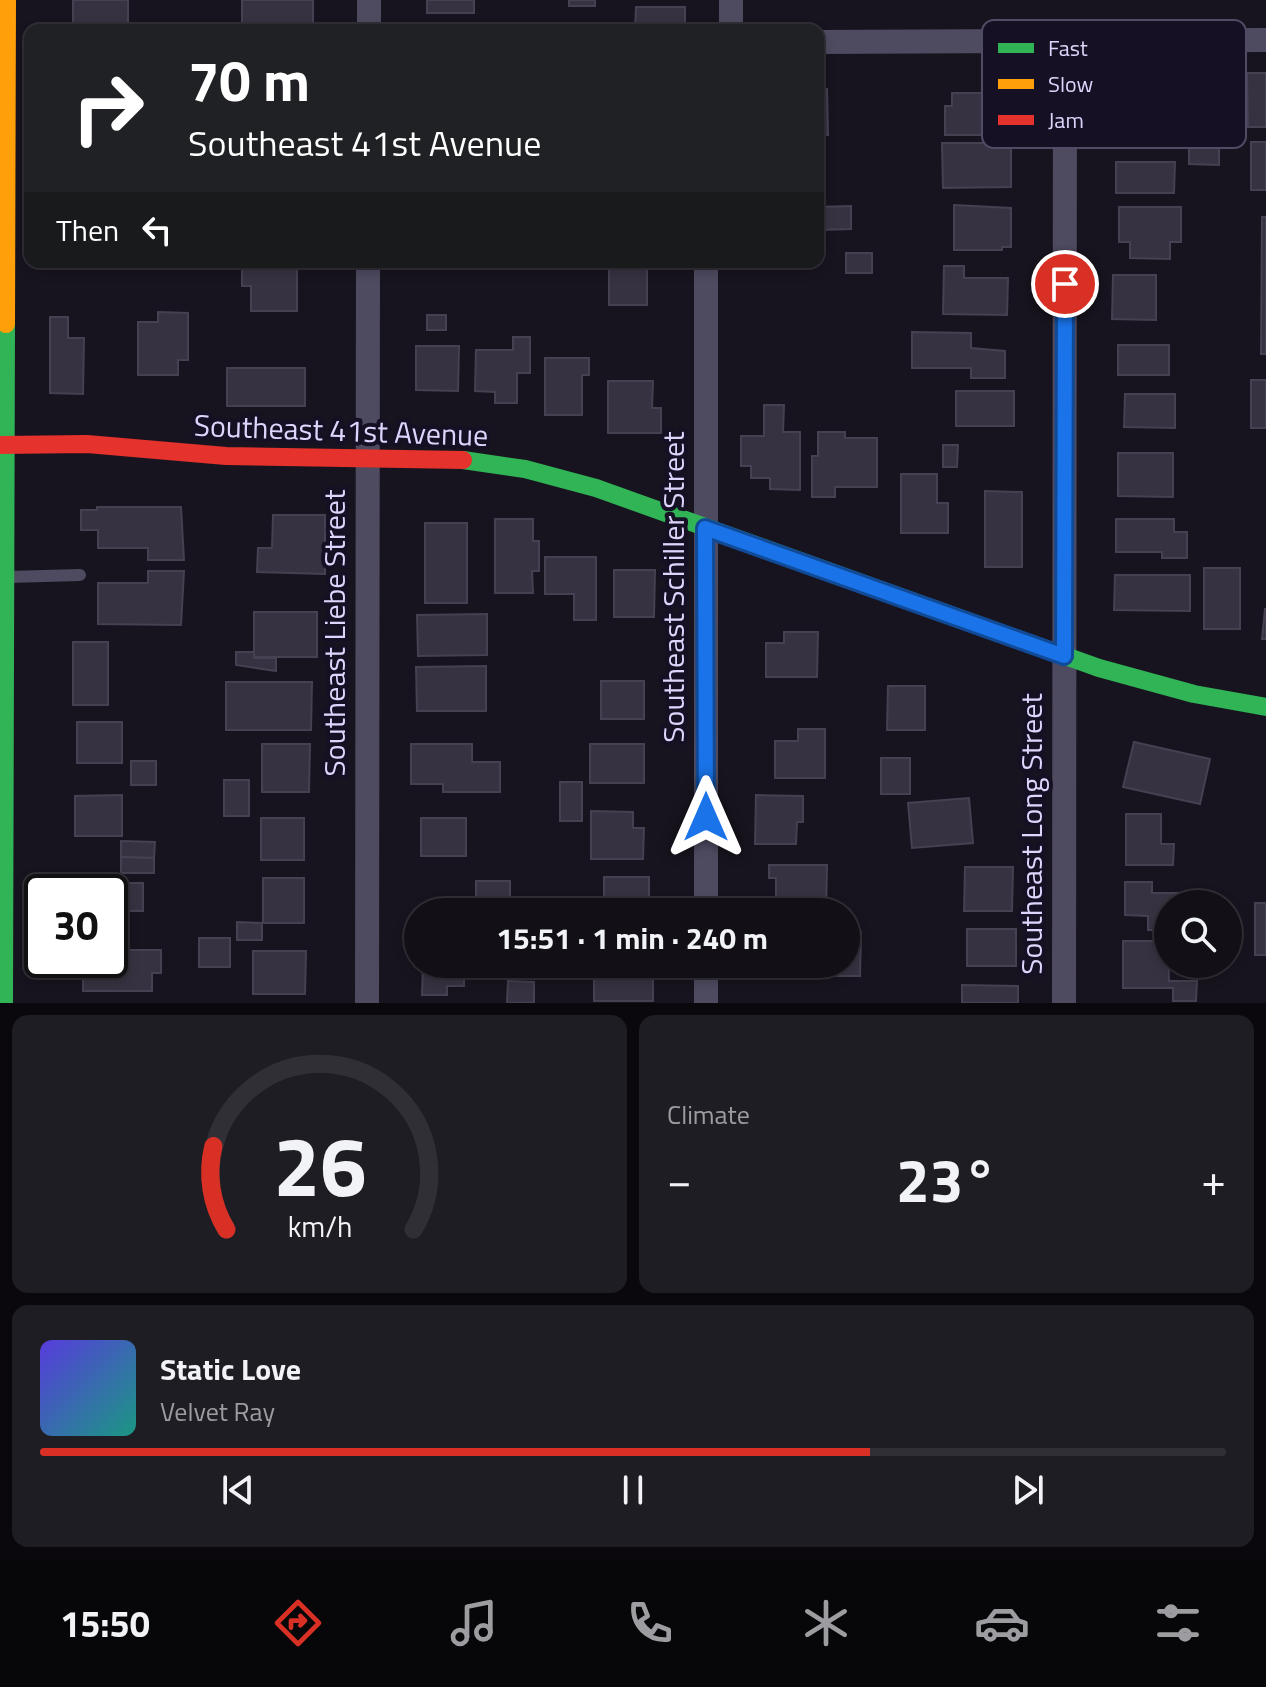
<!DOCTYPE html>
<html lang="en">
<head>
<meta charset="utf-8">
<style>
  body { margin:0; font-family:"Titillium Web",sans-serif; background:#1f1d24; color:#f1f3f6; height:100vh; display:flex; flex-direction:column; font-size:30px; white-space:nowrap }
  * { box-sizing:border-box; margin:0 }
  p { font-size:26px; color:#9c9ca1 }
  .icon { flex:none; width:44px; height:44px; fill:none; stroke:currentColor; stroke-width:2; stroke-linecap:round; stroke-linejoin:round }
  .map { position:relative; height:1003px; overflow:hidden }
  .sheet { display:flex; flex-direction:column; gap:12px; padding:12px; background:#0a080d; flex:1 }
  .sheet>* { flex:none }
  .guide { position:absolute; left:24px; top:24px; width:800px; height:244px; border-radius:16px; box-shadow:0 4px 12px #0003,0 0 0 2px #312f36; background:#202124; color:#fff; overflow:hidden }
  .buttons { position:absolute; left:1154px; top:890px; display:grid; gap:16px }
  .buttons a { display:grid; place-items:center; width:88px; height:88px; border-radius:50%; background:#120f17; box-shadow:0 4px 12px #0003,0 0 0 2px #312f36; font-size:40px }
  .speed { position:absolute; left:24px; top:874px; display:flex; gap:16px; font-size:40px; font-weight:700; text-align:center }
  .speed>* { display:grid; place-content:center; width:104px; height:104px; border-radius:50%; background:#120f17; box-shadow:0 4px 12px #0003,0 0 0 2px #312f36; line-height:1 }
  .speed .limit { border:4px solid #111; border-radius:12px; background:#fff; color:#111 }
  .pin { position:absolute; display:grid; place-items:center; width:68px; height:68px; color:#fff; margin:-34px; border:4px solid #fff; border-radius:50%; box-shadow:0 2px 8px #0007 }
  .me { position:absolute; width:88px; margin:-44px; rotate:0deg; stroke-linejoin:round; filter:drop-shadow(0 0 6px #0008) }
  .turn { display:flex; align-items:center; gap:28px; height:168px; padding:0 32px; font-size:36px }
  .turn .icon { width:104px; height:104px; stroke-width:2.5 }
  .turn b { display:block; font-size:56px; line-height:68px }
  .then { display:flex; align-items:center; height:76px; padding:0 32px; background:#0003; gap:16px; font-size:30px }
  .big { font-size:60px; font-weight:700; line-height:1.1 }
  .sheet .tile { flex:1; display:flex; flex-direction:column; justify-content:center; gap:12px; min-width:0; padding:0 28px; border-radius:16px; background:#1f1d24 }
  .sheet .dial { align-items:center; gap:0 }
  .dial svg { height:208px; overflow:visible; fill:none; stroke:#312f36; stroke-width:7; stroke-linecap:round; text-anchor:middle }
  .dial text { fill:#f1f3f6; stroke:none }
  .song { display:flex; align-items:center; gap:24px }
  .cover { width:96px; height:96px; border-radius:12px; background:linear-gradient(135deg,hsl(250 70% 55%),hsl(170 70% 35%)) }
  .played { height:8px; border-radius:4px; background:linear-gradient(90deg,#d93025 70%,#312f36 70%) }
  .keys { display:flex; justify-content:space-around; direction:ltr }
  .heat { display:flex; justify-content:space-between; align-items:center; font-size:44px; direction:ltr }
  .sheet .tiles { flex:1; display:grid; gap:12px; grid-template-columns:1fr 1fr }
  .tile:last-child { grid-column:span 2 }
  .trip { position:absolute; left:404px; top:898px; width:456px; height:80px; border-radius:40px; background:#120f17; box-shadow:0 4px 12px #0003,0 0 0 2px #312f36; font-weight:700; line-height:80px; text-align:center }
  .tabs { display:flex; height:128px; justify-content:space-around; align-items:center; background:#070609; color:#9c9ca1 }
  .tabs .icon { width:56px; height:56px }
  .tabs .active { color:#d93025 }
  .tabs b { font-size:36px; color:#f1f3f6 }
  .map>svg:first-child { display:block }
</style>
</head>
<body>
<div class="map">
<svg width="1266" height="1003" viewBox="0 0 1266 1003">
  <rect width="100%" height="100%" fill="#18141f"/>
  <g fill="#373241" stroke="#464052" stroke-width="2">
    <path d="M73 0H128V28L73 30Z"/>
    <rect x="242" y="0" width="71" height="28"/>
    <rect x="427" y="0" width="47" height="13"/>
    <rect x="569" y="0" width="26" height="6"/>
    <path d="M636 7H685V30H635Z"/>
    <path d="M1247 73H1266V127H1248Z"/>
    <path d="M818 89H827L828 135H818Z"/>
    <path d="M952 93H1013V135H945V106H952Z"/>
    <rect x="1251" y="142" width="15" height="48"/>
    <path d="M942 143H1011V187L943 188Z"/>
    <path d="M1189 147H1219V165L1189 164Z"/>
    <path d="M1116 162H1175L1174 193H1116Z"/>
    <path d="M954 205 1011 208V247H1002V250H954Z"/>
    <path d="M851 206V229L818 230V207Z"/>
    <path d="M1119 207H1181V242H1170V259L1130 258V242H1119Z"/>
    <path d="M1262 217H1266V354H1261Z"/>
    <rect x="846" y="253" width="26" height="20"/>
    <path d="M242 262H297V311H251V286H242Z"/>
    <rect x="609" y="262" width="38" height="43"/>
    <path d="M944 266H964V278H1008L1007 315 943 314Z"/>
    <path d="M1113 275H1156V320L1112 319Z"/>
    <path d="M158 312 188 313V360H178V375H138V322H158Z"/>
    <rect x="427" y="315" width="19" height="15"/>
    <path d="M50 317H68V338H84L83 394 50 393Z"/>
    <path d="M912 332 971 333V348L1005 351V378H971V368H912Z"/>
    <path d="M513 337H530V373H517V403H495V392L475 391 476 350H513Z"/>
    <rect x="1118" y="345" width="51" height="30"/>
    <path d="M416 346H459L458 391 416 390Z"/>
    <path d="M545 358H589V375H582V415H545Z"/>
    <rect x="227" y="368" width="78" height="38"/>
    <rect x="1251" y="380" width="15" height="48"/>
    <path d="M608 381H653L652 408H661V433H608Z"/>
    <rect x="956" y="391" width="58" height="35"/>
    <path d="M1125 394H1175V428L1124 427Z"/>
    <path d="M764 405H784L783 432H800V490L770 489V478H751V466H741V436H764Z"/>
    <path d="M818 432H845V438H877V487H835V497H812V456H818Z"/>
    <path d="M943 445H958L957 467H943Z"/>
    <path d="M1118 453H1173V497L1118 496Z"/>
    <path d="M901 474H937V503H948V533H901Z"/>
    <path d="M985 491 1022 492V567H985Z"/>
    <path d="M97 507H181L184 560H148V548H98V530H81V510H97Z"/>
    <path d="M273 515H325V574L257 572 258 548H272Z"/>
    <path d="M495 519H533V541H539V571H532L533 593H495Z"/>
    <path d="M1116 519H1174V532H1187V558H1162V552H1116Z"/>
    <rect x="425" y="523" width="42" height="80"/>
    <path d="M545 557H596V620H574V594H545Z"/>
    <rect x="1204" y="568" width="36" height="61"/>
    <path d="M614 570H655L654 617H614Z"/>
    <path d="M148 571H184L181 625 98 624V583H148Z"/>
    <path d="M1115 575H1190V611L1114 610Z"/>
    <path d="M1265 609H1266V639H1262Z"/>
    <rect x="254" y="612" width="63" height="45"/>
    <path d="M487 614V655L418 656 417 615Z"/>
    <path d="M784 632H818L817 677H766V643H784Z"/>
    <rect x="73" y="642" width="35" height="63"/>
    <path d="M236 652H254V658H276V671L236 665Z"/>
    <path d="M486 666V711H417L416 667Z"/>
    <rect x="601" y="681" width="43" height="38"/>
    <path d="M226 682H312L311 730H226Z"/>
    <path d="M888 686H925V730H887Z"/>
    <rect x="77" y="722" width="45" height="41"/>
    <path d="M798 729H825V778H775V741H798Z"/>
    <path d="M1134 742 1210 759 1200 804 1123 787Z"/>
    <path d="M262 744H310L309 792H262Z"/>
    <path d="M411 744H472V762H500V792H443V784H411Z"/>
    <rect x="590" y="744" width="54" height="39"/>
    <rect x="881" y="758" width="29" height="36"/>
    <rect x="131" y="761" width="25" height="24"/>
    <rect x="224" y="780" width="25" height="36"/>
    <rect x="560" y="782" width="22" height="39"/>
    <path d="M122 795V836H75V796Z"/>
    <path d="M756 795 803 796V822H797L796 844H755Z"/>
    <path d="M969 798 973 843 912 848 908 803Z"/>
    <path d="M591 811 633 812V828H644L643 859H591Z"/>
    <path d="M1126 814H1161V844H1174L1173 865H1126Z"/>
    <rect x="261" y="818" width="43" height="42"/>
    <rect x="421" y="818" width="45" height="38"/>
    <path d="M121 841 155 842 154 858 121 857Z"/>
    <path d="M121 857 154 858V873H121Z"/>
    <path d="M769 865H827L826 912H776V878H769Z"/>
    <path d="M965 867H1013L1012 911H964Z"/>
    <rect x="604" y="877" width="45" height="35"/>
    <path d="M263 878H304V923H262V940H237V922L263 923Z"/>
    <path d="M476 881H510V912H435V906H476Z"/>
    <path d="M1125 882H1152V893H1188V904H1168V930H1148V916L1125 915Z"/>
    <path d="M74 883H143V911H123V930H110V892H74Z"/>
    <rect x="1255" y="903" width="11" height="52"/>
    <rect x="559" y="905" width="29" height="7"/>
    <rect x="967" y="929" width="49" height="37"/>
    <path d="M846 932H861L860 976H820V964H846Z"/>
    <rect x="199" y="938" width="31" height="29"/>
    <path d="M1123 941H1168L1169 981H1197L1196 1001H1173V988H1123Z"/>
    <path d="M110 950H161V973H152V991H83V960H110Z"/>
    <path d="M253 951H306L305 994H253Z"/>
    <path d="M423 964H464V986H447V995H422Z"/>
    <rect x="594" y="964" width="59" height="37"/>
    <path d="M508 981 534 982V1003H507Z"/>
    <path d="M962 985 1018 986V1003H962Z"/>
  </g>
  <g fill="none" stroke-linecap="round" stroke-linejoin="round">
    <path stroke="#4e4a60" stroke-width="12" d="M8 577 80 575"/>
    <g stroke="#4e4a60" stroke-width="24">
      <path d="M731 0V30"/>
      <path d="M369 30V0"/>
      <path d="M818 42 1266 40"/>
      <path d="M706 262V912"/>
      <path d="M706 964V1003"/>
      <path d="M367 1003 368 262"/>
      <path d="M1064 1003 1065 41"/>
    </g>
    <g stroke="#30b455" stroke-width="18">
      <path d="M463 460 525 469 596 488 1099 668 1194 694 1266 707"/>
      <path d="M4 1003 6 324"/>
    </g>
    <path stroke="#ff9f0a" stroke-width="18" d="M6 324 7 0"/>
    <path stroke="#e5322d" stroke-width="18" d="M0 445 87 444 226 456 463 460"/>
  </g>
  <g fill="none" stroke-linecap="round" stroke-linejoin="round">
    <defs>
      <path id="route" d="M706 817 705 528 1064 656 1065 284"/>
    </defs>
    <use href="#route" stroke="#114b97" stroke-width="20"/>
    <use href="#route" stroke="#1a73e8" stroke-width="14"/>
  </g>
  <g text-anchor="middle" stroke-width="8" stroke-linejoin="round" paint-order="stroke">
    <g font-size="30" fill="#dfd5fc" stroke="#161024">
      <text transform="translate(341 431) rotate(2)" y="10">Southeast 41st Avenue</text>
      <text transform="translate(674 587) rotate(-90)" y="10">Southeast Schiller Street</text>
      <text transform="translate(335 633) rotate(-90)" y="10">Southeast Liebe Street</text>
      <text transform="translate(1032 834) rotate(-90)" y="10">Southeast Long Street</text>
    </g>
  </g>
  <rect x="982" y="20" width="264" height="128" rx="12" fill="#161024" stroke="#524b65" stroke-width="2"/>
  <rect x="998" y="43" width="36" height="10" fill="#30b455"/>
  <rect x="998" y="79" width="36" height="10" fill="#ff9f0a"/>
  <rect x="998" y="115" width="36" height="10" fill="#e5322d"/>
  <g font-size="22" fill="#dfd5fc">
    <text x="1048" y="56">Fast</text>
    <text x="1048" y="92">Slow</text>
    <text x="1048" y="128">Jam</text>
  </g>
</svg>
<div class="buttons">
<a><svg class="icon" aria-label="search" viewBox="0 0 24 24"><circle cx="10" cy="10" r="6"/><path d="M15 15l6 6"/></svg></a>
</div>
<div class="speed"><div class="limit">30</div></div>
<div class="pin" style="left:1065px;top:284px;background:#d93025"><svg class="icon" aria-label="arrive" viewBox="0 0 24 24"><path d="M6 21V4h12l-3 4 3 4H6"/></svg></div>
<svg class="me" style="left:706px;top:817px" viewBox="-20 -20 40 40"><path d="M0-17L14 15 0 8-14 15z" fill="#1a73e8" stroke="#fff" stroke-width="4"/></svg>
<div class="trip">15:51 · 1 min · 240 m</div>
<div class="guide">
<div class="turn"><svg class="icon" aria-label="right" viewBox="0 0 24 24"><path d="M7 20v-9h11M14 6l5 5-5 5"/></svg><div><b>70 m</b>Southeast 41st Avenue</div></div>
<div class="then">Then<svg class="icon" aria-label="left" viewBox="0 0 24 24"><path d="M17 20v-9H6M10 6l-5 5 5 5"/></svg></div>
</div>
</div>
<section class="sheet">
<div class="tiles">
<div class="tile dial"><svg viewBox="0 0 100 80">
<path d="M14 69A42 42 0 1 1 86 69"/>
<path d="M14 69A42 42 0 0 1 9 37" stroke="#d93025"/>
<text x="50" y="56" font-size="32" font-weight="700">26</text>
<text x="50" y="72" font-size="11">km/h</text>
</svg></div>
<div class="tile"><p>Climate</p>
<div class="heat"><a>−</a><b class="big">23°</b><a>+</a></div>
</div>
<div class="tile">
<div class="song"><i class="cover"></i><div><b>Static Love</b><p>Velvet Ray</p></div></div>
<div class="played"></div>
<div class="keys"><svg class="icon" aria-label="previous" viewBox="0 0 24 24"><path d="M18 5L8 12l10 7zM5 5v14"/></svg><svg class="icon" aria-label="pause" viewBox="0 0 24 24"><path d="M8 5v14M16 5v14"/></svg><svg class="icon" aria-label="next" viewBox="0 0 24 24"><path d="M6 5l10 7-10 7zM19 5v14"/></svg></div>
</div>
</div>
</section>
<nav class="tabs">
<b>15:50</b>
<svg class="icon active" aria-label="directions" viewBox="0 0 24 24"><path d="M12 3l9 9-9 9-9-9zM9 14v-3h6M13 9l2 2-2 2"/></svg>
<svg class="icon" aria-label="music" viewBox="0 0 24 24"><path d="M9 18V5l10-2v13"/><circle cx="6" cy="18" r="3"/><circle cx="16" cy="16" r="3"/></svg>
<svg class="icon" aria-label="phone" viewBox="0 0 24 24"><path d="M5 4h4l2 5-3 2q2 4 5 5l2-3 5 2v4C11 20 4 13 5 4z"/></svg>
<svg class="icon" aria-label="climate" viewBox="0 0 24 24"><path d="M12 3v18M4 7l16 10M4 17L20 7"/></svg>
<svg class="icon" aria-label="car" viewBox="0 0 24 24"><path d="M5 17H2v-5l4-1 3-4h7l3 4 3 1v5h-3M9 17h6M6 11h13"/><circle cx="7" cy="17" r="2"/><circle cx="17" cy="17" r="2"/></svg>
<svg class="icon" aria-label="filters" viewBox="0 0 24 24"><path d="M4 7h16M4 17h16"/><circle cx="9" cy="7" r="2"/><circle cx="15" cy="17" r="2"/></svg>
</nav>
</body>
</html>
